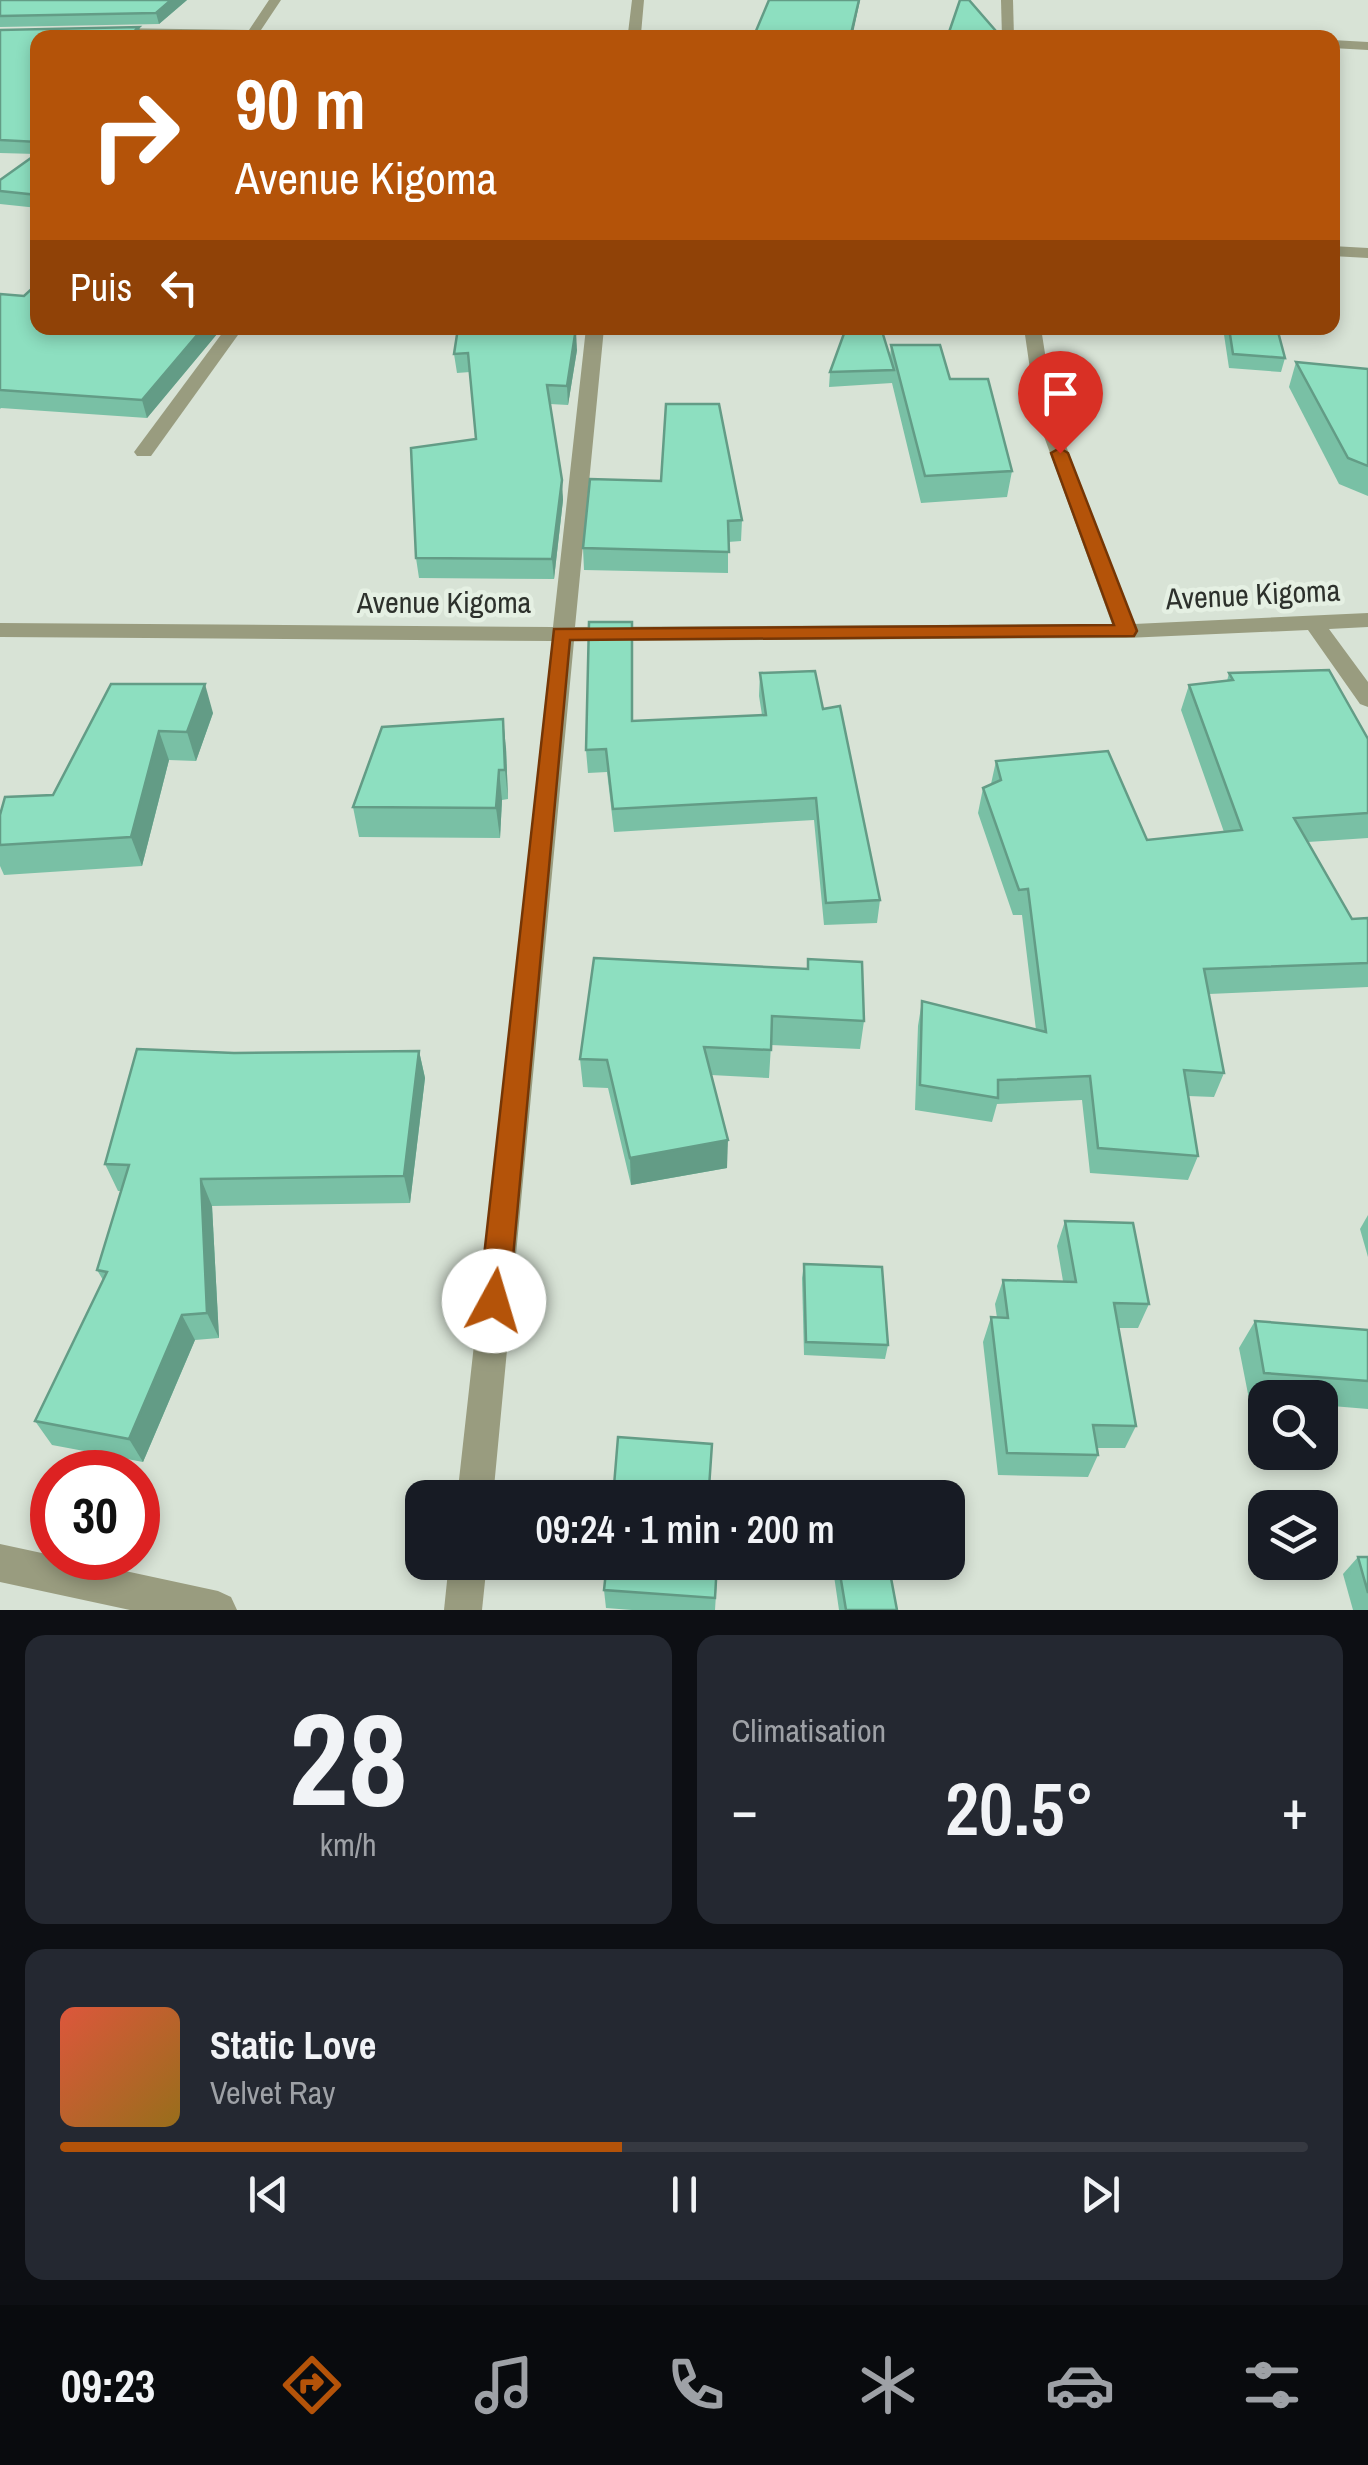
<!DOCTYPE html>
<html lang="fr">
<head>
<meta charset="utf-8">
<style>
  body { margin:0; font-family:"Archivo Narrow",sans-serif; background:#242831; color:#f1f3f6; height:100vh; display:flex; flex-direction:column; font-size:38px; white-space:nowrap }
  * { box-sizing:border-box; margin:0 }
  p { font-size:32px; color:#9ea1a6 }
  .icon { flex:none; width:55px; height:55px; fill:none; stroke:currentColor; stroke-width:2; stroke-linecap:round; stroke-linejoin:round }
  .map { position:relative; height:1610px; overflow:hidden }
  .details { display:flex; flex-direction:column; gap:25px; padding:25px; background:#0d0f14; flex:1 }
  .details>* { flex:none }
  .guide { position:absolute; left:30px; top:30px; width:1310px; height:305px; border-radius:20px; box-shadow:0 5px 15px #0003; background:#b45309; color:#fff; overflow:hidden }
  .fabs { position:absolute; left:1248px; top:1380px; display:grid; gap:20px }
  .fabs a { display:grid; place-items:center; width:90px; height:90px; border-radius:20px; background:#171b24; box-shadow:0 5px 15px #0003; font-size:50px }
  .speed { position:absolute; left:30px; top:1450px; display:flex; gap:20px; font-size:50px; font-weight:700; text-align:center }
  .speed>* { display:grid; place-content:center; width:130px; height:130px; border-radius:50%; background:#171b24; box-shadow:0 5px 15px #0003; line-height:1 }
  .speed .limit { border:15px solid #d22; background:#fff; color:#111 }
  .pin { position:absolute; display:grid; place-items:center; width:85px; height:85px; color:#fff; margin:-102px -42px; border-radius:50% 50% 50% 0; rotate:-45deg; box-shadow:0 0 10px #0007 }
  .pin .icon { rotate:45deg }
  .me { position:absolute; width:110px; margin:-55px; rotate:6deg; stroke-linejoin:round; filter:drop-shadow(0 0 8px #0008) }
  .turn { display:flex; align-items:center; gap:35px; height:210px; padding:0 40px; font-size:45px }
  .turn .icon { width:130px; height:130px; stroke-width:2.5 }
  .turn b { display:block; font-size:70px; line-height:85px }
  .then { display:flex; align-items:center; height:95px; padding:0 40px; background:#0003; gap:20px; font-size:38px }
  .big { font-size:75px; font-weight:600; line-height:1.1 }
  .details .tile { flex:1; display:flex; flex-direction:column; justify-content:center; gap:15px; min-width:0; padding:0 35px; border-radius:20px; background:#242831 }
  .details .dial { align-items:center; gap:0 }
  .dial b { font-size:130px; line-height:1 }
  .song { display:flex; align-items:center; gap:30px }
  .cover { width:120px; height:120px; border-radius:15px; background:linear-gradient(135deg,hsl(10 70% 55%),hsl(40 70% 35%)) }
  .played { height:10px; border-radius:5px; background:linear-gradient(90deg,#b45309 45%,#363941 45%) }
  .keys { display:flex; justify-content:space-around; direction:ltr }
  .heat { display:flex; justify-content:space-between; align-items:center; font-size:55px; direction:ltr }
  .details .tiles { flex:1; display:grid; gap:25px; grid-template-columns:1fr 1fr }
  .tile:last-child { grid-column:span 2 }
  .trip { position:absolute; left:405px; top:1480px; width:560px; height:100px; border-radius:20px; background:#171b24; box-shadow:0 5px 15px #0003; font-weight:600; line-height:100px; text-align:center }
  .dock { display:flex; height:160px; justify-content:space-around; align-items:center; background:#090b0e; color:#9ea1a6 }
  .dock .icon { width:70px; height:70px }
  .dock .current { color:#b45309 }
  .dock b { font-size:45px; color:#f1f3f6 }
  .map>svg:first-child { display:block }
</style>
</head>
<body>
<div class="map">
<svg width="1368" height="1610" viewBox="0 0 1368 1610">
  <rect width="100%" height="100%" fill="#d8e3d6"/>
  <g fill="none" stroke-linecap="round" stroke-linejoin="round">
    <g fill="#999c7f" fill-rule="evenodd">
      <path d="M269 0H281L261 30 628 33 632 0H644L641 34 721 38 110 36 104 32 110 28 249 30Z"/>
      <path d="M1001 0H1013L1014 38H1002Z"/>
      <path d="M1332 40 1368 42V50L1332 48Z"/>
      <path d="M1332 246 1368 248V258L1332 256Z"/>
      <path d="M226 328H243L151 456H137L134 452Z"/>
      <path d="M586 328H604L575 627 1112 624 1037 417 1024 328H1041L1055 417 1134 624 1368 613V627L1329 629 1368 682V707L1360 704 1308 630 1126 638 574 641 493 1498H457L552 641 0 637V623L553 627Z"/>
      <path d="M0 1544 218 1591 231 1597 237 1610H130L0 1582Z"/>
      <path d="M449 1562H487L482 1610H444Z"/>
    </g>
  </g>
  <g fill="#79c0a5">
    <path d="M0 0H187L159 24 0 27Z"/>
    <path d="M0 30 38 38V208L0 204V180L36 154 0 153Z"/>
    <path d="M0 294 38 328H222L147 418 1 408 0 409Z"/>
    <path d="M1223 328H1277L1285 358 1281 372 1229 368Z"/>
    <path d="M891 345 950 379 1012 471 1007 497 921 503 892 383 829 387 830 372 890 358Z"/>
    <path d="M577 350 568 405 550 404 563 500 554 579 419 578 416 558 476 439 470 372 457 373 454 354Z"/>
    <path d="M1296 362 1368 369V496L1339 484 1289 387Z"/>
    <path d="M590 479 742 520 741 541 728 542V573L584 570 583 548Z"/>
    <path d="M760 673 823 709 880 900 877 923 824 925 814 820 614 832 607 772 588 773 586 750 633 721 762 715 759 696Z"/>
    <path d="M1229 673 1368 739V838L1308 842 1352 919 1368 918V987L1209 994 1224 1073 1214 1097 1188 1096 1198 1156 1188 1180 1090 1173 1082 1100 997 1104 992 1122 915 1110 918 1026 922 1001 1036 1030 1022 915H1013L978 813 983 788 991 784 996 761 1147 840 1224 832 1181 710 1189 685 1227 681Z"/>
    <path d="M111 684 213 713 196 761 169 760 142 866 4 875 0 866V815L53 795Z"/>
    <path d="M506 748 508 799 502 800 500 838 359 837 353 807Z"/>
    <path d="M808 959 864 1021 860 1049 771 1045 769 1078 711 1075 727 1168 631 1185 608 1088 583 1087 580 1059 807 969Z"/>
    <path d="M419 1051 425 1078 410 1203 212 1206 219 1338 195 1340 143 1462 52 1445 35 1421 103 1280 97 1270 121 1191H118L105 1164 234 1053Z"/>
    <path d="M1368 1215V1257L1360 1229Z"/>
    <path d="M1065 1221 1149 1304 1138 1328H1118L1136 1426 1125 1448H1097L1098 1455 1088 1477 998 1475 983 1342 991 1317 997 1318 995 1304 1003 1280 1063 1281 1057 1246Z"/>
    <path d="M804 1264 888 1345 885 1359 804 1355 802 1278Z"/>
    <path d="M1255 1321 1368 1330V1409L1320 1405V1398H1265V1400L1249 1399 1239 1348Z"/>
    <path d="M1358 1557H1368V1610H1353L1343 1574Z"/>
    <path d="M718 1562 715 1610H632L606 1608 604 1590Z"/>
    <path d="M760 1562H888L897 1610H839L833 1569Z"/>
  </g>
  <g fill="#639c86">
    <path d="M171 0H187L159 24 156 13Z"/>
    <path d="M859 0H860L852 38H850Z"/>
    <path d="M139 27 142 38H127Z"/>
    <path d="M203 328H222L147 418 142 400Z"/>
    <path d="M576 331 577 350 568 405 567 386Z"/>
    <path d="M562 480 563 500 554 579 552 559Z"/>
    <path d="M205 684 213 713 196 761 187 732Z"/>
    <path d="M503 719 506 748 508 799 505 770Z"/>
    <path d="M159 731 169 760 142 866 131 837Z"/>
    <path d="M499 770 502 800 500 838 496 808Z"/>
    <path d="M419 1051 425 1078 410 1203 404 1176Z"/>
    <path d="M728 1140 727 1168 631 1185 630 1158Z"/>
    <path d="M201 1179 212 1206 219 1338 207 1313Z"/>
    <path d="M182 1315 195 1340 143 1462 129 1439Z"/>
  </g>
  <g fill="#8ddfc0" stroke="#639c86" stroke-width="2.5">
    <path d="M0 0H171L156 13 0 16Z"/>
    <path d="M769 0H859L850 38H753Z"/>
    <path d="M960 0H969L1002 38H947Z"/>
    <path d="M139 27 127 38H38V142L0 140V30Z"/>
    <path d="M558 36V38H496V37Z"/>
    <path d="M38 153V195L0 191V180Z"/>
    <path d="M38 283V328H203L142 400 0 390V294L24 296Z"/>
    <path d="M458 328H576L567 386 547 385 562 480 552 559 416 558 411 448 476 439 468 353 454 354Z"/>
    <path d="M846 328H881L894 370 830 372Z"/>
    <path d="M1229 328H1277L1285 358 1233 354Z"/>
    <path d="M891 345H940L950 379H988L1012 471 925 476Z"/>
    <path d="M1296 362 1368 369V466L1348 458Z"/>
    <path d="M666 404H719L742 520 728 521 729 552 583 548 590 479 661 481Z"/>
    <path d="M589 622H632V721L766 715 760 673 815 671 823 709 840 706 880 900 826 903 816 798 613 809 606 749 586 750Z"/>
    <path d="M1329 670 1368 739V813L1294 818 1352 919 1368 918V963L1204 969 1224 1073 1184 1070 1198 1156 1098 1148 1090 1076 998 1080V1098L920 1085 922 1001 1046 1032 1028 889 1019 890 983 788 1001 780 996 761 1108 751 1147 840 1242 830 1189 685 1233 680 1229 673Z"/>
    <path d="M111 684H205L187 732 159 731 131 837 0 845V815L5 797 53 795Z"/>
    <path d="M503 719 505 770H499L496 808 353 807 382 727Z"/>
    <path d="M594 958 808 969V959L862 962 864 1021 772 1016 771 1050 704 1047 728 1140 630 1158 607 1060 580 1059Z"/>
    <path d="M137 1049 234 1053 419 1051 404 1176 201 1179 207 1313 182 1315 129 1439 35 1421 107 1272 97 1270 129 1165 105 1164Z"/>
    <path d="M1065 1221 1133 1223 1149 1304 1114 1303 1136 1426 1093 1425 1098 1455 1007 1453 991 1317 1008 1318 1003 1280 1076 1282Z"/>
    <path d="M804 1264 882 1267 888 1345 806 1342Z"/>
    <path d="M1255 1321 1368 1330V1381L1264 1373Z"/>
    <path d="M618 1437 712 1444 709 1488 866 1498H613Z"/>
    <path d="M1358 1557H1368V1593Z"/>
    <path d="M607 1562H717L715 1598 604 1590Z"/>
    <path d="M838 1562H888L897 1610H846Z"/>
  </g>
  <path fill="#b45309" stroke="#753606" stroke-width="2.5" d="M1060 448 1068 453 1137 631 1134 636 570 640 509 1301 505 1311 494 1315 484 1311 479 1301 554 629 1114 625 1051 453Z"/>
  <g text-anchor="middle" stroke-width="9" stroke-linejoin="round" paint-order="stroke">
    <g font-size="30" fill="#2d312c" stroke="#e5f0e3">
      <text transform="translate(1253 595) rotate(-3)" y="10">Avenue Kigoma</text>
      <text x="444" y="613">Avenue Kigoma</text>
    </g>
  </g>
</svg>
<div class="fabs">
<a><svg class="icon" aria-label="search" viewBox="0 0 24 24"><circle cx="10" cy="10" r="6"/><path d="M15 15l6 6"/></svg></a>
<a><svg class="icon" aria-label="layers" viewBox="0 0 24 24"><path d="M12 4l9 5-9 5-9-5zM3 14l9 5 9-5"/></svg></a>
</div>
<div class="speed"><div class="limit">30</div></div>
<div class="pin" style="left:1060px;top:453px;background:#d93025"><svg class="icon" aria-label="arrive" viewBox="0 0 24 24"><path d="M6 21V4h12l-3 4 3 4H6"/></svg></div>
<svg class="me" style="left:494px;top:1301px" viewBox="-20 -20 40 40"><circle r="19" fill="#fff"/><path d="M0-13L10 11 0 6-10 11z" fill="#b45309"/></svg>
<div class="trip">09:24 · 1 min · 200 m</div>
<div class="guide">
<div class="turn"><svg class="icon" aria-label="right" viewBox="0 0 24 24"><path d="M7 20v-9h11M14 6l5 5-5 5"/></svg><div><b>90 m</b>Avenue Kigoma</div></div>
<div class="then">Puis<svg class="icon" aria-label="left" viewBox="0 0 24 24"><path d="M17 20v-9H6M10 6l-5 5 5 5"/></svg></div>
</div>
</div>
<section class="details">
<div class="tiles">
<div class="tile dial"><b>28</b><p>km/h</p></div>
<div class="tile"><p>Climatisation</p>
<div class="heat"><a>−</a><b class="big">20.5°</b><a>+</a></div>
</div>
<div class="tile">
<div class="song"><i class="cover"></i><div><b>Static Love</b><p>Velvet Ray</p></div></div>
<div class="played"></div>
<div class="keys"><svg class="icon" aria-label="previous" viewBox="0 0 24 24"><path d="M18 5L8 12l10 7zM5 5v14"/></svg><svg class="icon" aria-label="pause" viewBox="0 0 24 24"><path d="M8 5v14M16 5v14"/></svg><svg class="icon" aria-label="next" viewBox="0 0 24 24"><path d="M6 5l10 7-10 7zM19 5v14"/></svg></div>
</div>
</div>
</section>
<nav class="dock">
<b>09:23</b>
<svg class="icon current" aria-label="directions" viewBox="0 0 24 24"><path d="M12 3l9 9-9 9-9-9zM9 14v-3h6M13 9l2 2-2 2"/></svg>
<svg class="icon" aria-label="music" viewBox="0 0 24 24"><path d="M9 18V5l10-2v13"/><circle cx="6" cy="18" r="3"/><circle cx="16" cy="16" r="3"/></svg>
<svg class="icon" aria-label="phone" viewBox="0 0 24 24"><path d="M5 4h4l2 5-3 2q2 4 5 5l2-3 5 2v4C11 20 4 13 5 4z"/></svg>
<svg class="icon" aria-label="climate" viewBox="0 0 24 24"><path d="M12 3v18M4 7l16 10M4 17L20 7"/></svg>
<svg class="icon" aria-label="car" viewBox="0 0 24 24"><path d="M5 17H2v-5l4-1 3-4h7l3 4 3 1v5h-3M9 17h6M6 11h13"/><circle cx="7" cy="17" r="2"/><circle cx="17" cy="17" r="2"/></svg>
<svg class="icon" aria-label="filters" viewBox="0 0 24 24"><path d="M4 7h16M4 17h16"/><circle cx="9" cy="7" r="2"/><circle cx="15" cy="17" r="2"/></svg>
</nav>
</body>
</html>
